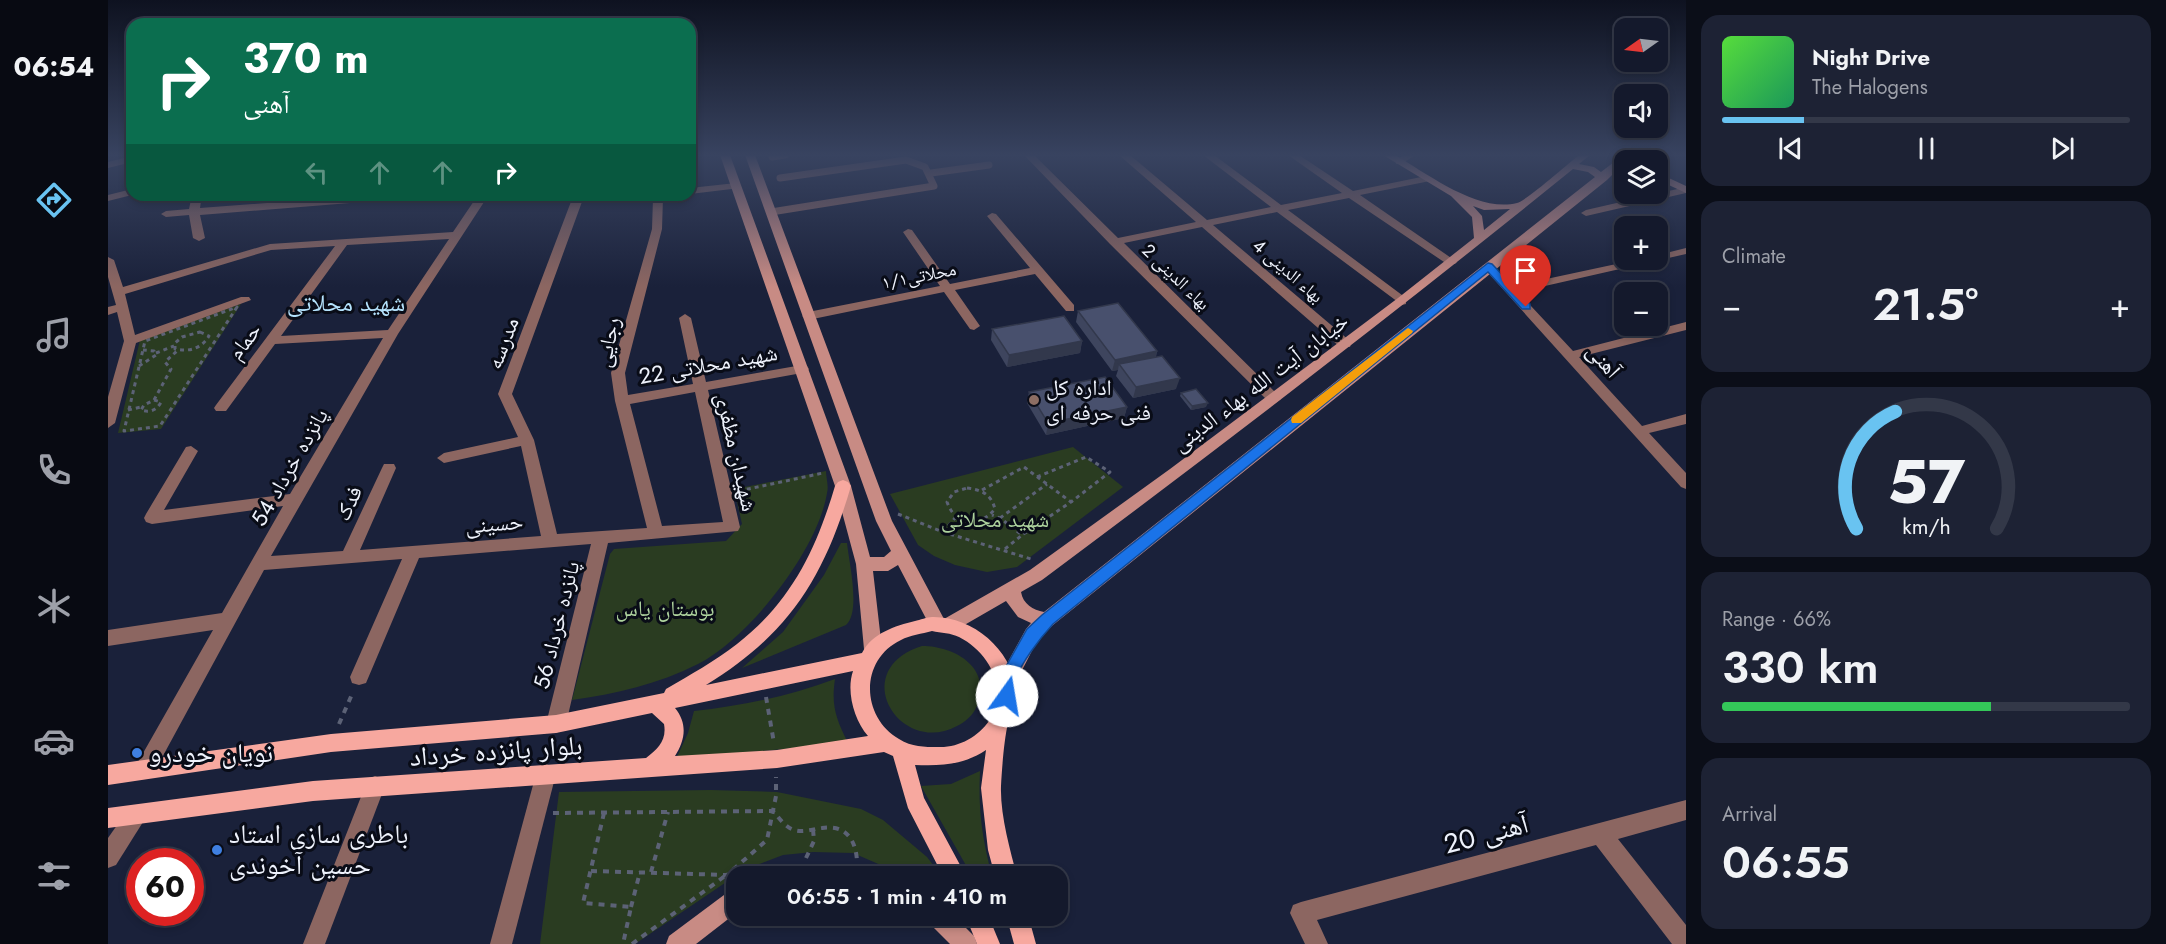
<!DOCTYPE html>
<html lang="en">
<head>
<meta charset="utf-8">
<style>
  body { margin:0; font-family:Jost,"Noto Naskh Arabic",sans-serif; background:#1d2234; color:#f1f3f6; height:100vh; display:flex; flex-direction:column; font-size:22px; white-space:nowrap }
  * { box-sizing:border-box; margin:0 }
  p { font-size:20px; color:#9da0a9 }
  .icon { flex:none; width:33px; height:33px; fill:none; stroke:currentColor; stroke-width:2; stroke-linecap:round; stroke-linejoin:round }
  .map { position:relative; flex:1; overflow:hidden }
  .details { display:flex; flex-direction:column; gap:15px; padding:15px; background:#0b0e18; width:480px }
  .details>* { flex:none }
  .guide { position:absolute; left:18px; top:18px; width:570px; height:183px; border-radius:18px; box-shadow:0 3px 9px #0003,0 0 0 2px #333848; background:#0b6e4f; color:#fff; overflow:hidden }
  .needle { width:39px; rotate:256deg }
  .buttons { position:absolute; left:1506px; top:18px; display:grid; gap:12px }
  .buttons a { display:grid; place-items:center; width:54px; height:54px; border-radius:12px; background:#14192c; box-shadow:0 3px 9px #0003,0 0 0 2px #333848; font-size:30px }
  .speed { position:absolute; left:18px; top:848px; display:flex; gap:12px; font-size:30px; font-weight:700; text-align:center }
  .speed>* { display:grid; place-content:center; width:78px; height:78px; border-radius:50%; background:#14192c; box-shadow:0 3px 9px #0003,0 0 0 2px #333848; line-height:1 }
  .speed .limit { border:9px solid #d22; background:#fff; color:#111 }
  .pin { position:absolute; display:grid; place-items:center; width:51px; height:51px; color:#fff; margin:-62px -26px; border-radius:50% 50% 50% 0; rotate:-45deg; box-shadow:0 0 6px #0007 }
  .pin .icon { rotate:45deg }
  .me { position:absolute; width:66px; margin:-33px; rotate:13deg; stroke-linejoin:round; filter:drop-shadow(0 0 4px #0008) }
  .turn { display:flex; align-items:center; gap:21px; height:126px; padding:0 18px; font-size:27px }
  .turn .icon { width:78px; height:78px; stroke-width:2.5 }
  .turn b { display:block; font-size:42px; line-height:51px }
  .lanes { display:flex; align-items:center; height:57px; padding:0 18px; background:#0003; justify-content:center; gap:30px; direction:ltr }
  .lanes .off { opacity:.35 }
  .big { font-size:45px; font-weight:600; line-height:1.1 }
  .details .widget { flex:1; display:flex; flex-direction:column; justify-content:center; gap:9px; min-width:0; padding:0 21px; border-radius:18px; background:#1d2234 }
  .details .dial { align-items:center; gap:0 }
  .dial svg { height:156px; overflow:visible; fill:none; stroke:#333848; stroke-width:7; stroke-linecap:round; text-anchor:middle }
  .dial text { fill:#f1f3f6; stroke:none }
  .song { display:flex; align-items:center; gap:18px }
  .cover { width:72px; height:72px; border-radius:9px; background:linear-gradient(135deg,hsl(110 70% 55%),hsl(150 70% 35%)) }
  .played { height:6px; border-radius:3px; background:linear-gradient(90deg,#69c3f1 20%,#333848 20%) }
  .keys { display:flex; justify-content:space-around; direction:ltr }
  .heat { display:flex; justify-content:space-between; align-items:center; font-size:33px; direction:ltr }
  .charge { height:9px; border-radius:4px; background:linear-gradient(90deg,#34c759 66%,#333848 0) }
  .trip { position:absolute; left:618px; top:866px; width:342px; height:60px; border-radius:18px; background:#14192c; box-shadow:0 3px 9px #0003,0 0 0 2px #333848; font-weight:600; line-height:60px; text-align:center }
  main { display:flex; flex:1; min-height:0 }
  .menu { display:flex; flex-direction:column; width:108px; justify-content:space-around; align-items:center; background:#080a12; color:#9da0a9 }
  .menu .icon { width:42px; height:42px }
  .menu .current { color:#69c3f1 }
  .menu b { font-size:27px; color:#f1f3f6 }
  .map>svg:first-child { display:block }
</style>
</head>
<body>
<main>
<nav class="menu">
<b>06:54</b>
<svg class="icon current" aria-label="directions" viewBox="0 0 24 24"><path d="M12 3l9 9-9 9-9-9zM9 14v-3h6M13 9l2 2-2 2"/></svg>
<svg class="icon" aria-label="music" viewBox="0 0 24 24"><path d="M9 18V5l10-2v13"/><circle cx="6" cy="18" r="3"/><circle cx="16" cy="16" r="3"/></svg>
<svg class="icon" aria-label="phone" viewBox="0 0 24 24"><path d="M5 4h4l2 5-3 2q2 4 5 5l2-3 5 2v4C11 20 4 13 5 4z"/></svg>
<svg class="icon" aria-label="climate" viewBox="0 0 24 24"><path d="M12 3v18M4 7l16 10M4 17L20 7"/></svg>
<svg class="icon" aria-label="car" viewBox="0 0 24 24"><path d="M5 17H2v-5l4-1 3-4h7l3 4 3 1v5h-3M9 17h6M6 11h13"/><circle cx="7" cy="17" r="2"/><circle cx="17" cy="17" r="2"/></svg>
<svg class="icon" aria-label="filters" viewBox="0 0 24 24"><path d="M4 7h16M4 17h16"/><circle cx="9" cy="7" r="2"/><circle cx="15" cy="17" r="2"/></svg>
</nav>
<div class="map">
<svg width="1578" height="944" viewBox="0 0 1578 944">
  <rect width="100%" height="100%" fill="#1a213a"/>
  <g fill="#2a3c21">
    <path d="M133 304 53 429 10 433 32 340Z"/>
    <path d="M965 447 1015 487 909 567 879 572 847 565 826 556 810 545 782 494Z"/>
    <path d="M718 471C718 478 721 486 719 493 710 550 641 638 590 664 551 684 507 694 464 700L502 554 506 549 618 541 634 524 626 489Z"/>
    <path d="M733 543H739C741 562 753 612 738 625L634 668 675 632 716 575Z"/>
    <path d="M814 646C848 646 886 669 868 708 864 716 857 722 849 726 792 757 738 670 814 646Z"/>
    <path d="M727 679C723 706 728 719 740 743L568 759 580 733 586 711C633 706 682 696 727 679Z"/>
    <path d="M872 771C870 810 874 838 884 876H864L813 786 843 784Z"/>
    <path d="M603 790 669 792 753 809 775 820 819 857 832 874 831 876H798L745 853 705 852 675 855 636 870 527 944H432L451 792Z"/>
  </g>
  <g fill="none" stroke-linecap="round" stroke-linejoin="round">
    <g stroke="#5c6276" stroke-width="2" stroke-dasharray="3 3" stroke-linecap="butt">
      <path d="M101 197 111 195"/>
      <path d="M62 200 76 197"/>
    </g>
    <g stroke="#5c6276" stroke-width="3" stroke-dasharray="4 4" stroke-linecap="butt">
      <path d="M129 307 52 426 16 431 37 341Z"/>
      <path d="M92 332 101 336C93 349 81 352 67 349V343L74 337Z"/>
      <path d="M48 353 66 346"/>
      <path d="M31 366 48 355 46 351 35 350"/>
      <path d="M46 400 63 369 57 362 70 350"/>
      <path d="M46 400 53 402C49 410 42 413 33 410L36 405Z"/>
      <path d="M20 410 33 407"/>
      <path d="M929 477 978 457 1002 472 963 502"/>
      <path d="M859 488C874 490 883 494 887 509 871 528 848 527 839 502L846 492Z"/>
      <path d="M874 490 916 467 963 502 914 535 892 518 884 515"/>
      <path d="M631 491 715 473"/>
      <path d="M790 514 835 532 923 559"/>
      <path d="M892 518 939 484"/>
      <path d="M835 532 847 518"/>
      <path d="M897 549 914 535"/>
    </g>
    <g stroke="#5c6276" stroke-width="4" stroke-dasharray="6 6" stroke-linecap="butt">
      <path d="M658 697 666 743"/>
      <path d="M231 724 245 692"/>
      <path d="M445 813 665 811C671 818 677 827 686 830 695 833 705 829 714 828 745 823 752 852 748 876"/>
      <path d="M496 813 475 903 523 907 515 944"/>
      <path d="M698 858 706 841 705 829"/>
      <path d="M483 871 619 875 659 840 668 796V777"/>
      <path d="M543 872 560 812"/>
      <path d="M523 907 532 872"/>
      <path d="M524 944 617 876"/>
    </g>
    <g stroke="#8c6661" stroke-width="7">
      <path d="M664 157 677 155"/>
      <path d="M823 173 881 165"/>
      <path d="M663 212 826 186 817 167 798 160 672 178"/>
    </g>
    <g fill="#8c6661" fill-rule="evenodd">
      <path d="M916 155H926L1010 238 1088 222 1011 155H1022L1099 220 1163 207 1095 155H1106L1173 205 1234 193 1180 155H1191L1245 191 1318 176 1323 179 1322 181 1252 195 1349 262 1347 264H1339L1241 198 1180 210 1298 298V304L1294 305 1169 212 1105 225 1242 341 1243 344 1242 347H1232L1094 227 1016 243 1171 396 1173 399 1166 404 1161 402 1002 244Z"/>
      <path d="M1296 155H1307L1294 164H1288V160Z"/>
      <path d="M1551 155H1561L1562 167H1556Z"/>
      <path d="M24 156V162L0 168V162Z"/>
      <path d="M628 183 632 184V188L582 194V188Z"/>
      <path d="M1578 187V193L1478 216 1473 213 1478 210Z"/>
      <path d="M24 189V195L0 201V195Z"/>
      <path d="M84 195H94L92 208 264 195H309L304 198 92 215 97 238 91 241 85 238 81 215 58 217 53 214 58 211 81 209Z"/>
      <path d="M370 195H558L555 198 554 229 517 373 520 395 585 384 571 318 577 314 583 318 598 382 694 365 699 366 701 369 699 372 694 373 600 390 632 527 630 531 500 543 458 724 455 730 448 733 441 730 438 724 483 544 311 558 258 683 251 685 244 683 242 677 294 559 156 570 44 776 37 779 30 776 27 769 30 762 105 630 0 646V630L114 613 175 506 44 524 38 522 36 518 38 514 78 447 83 446 90 451 56 510 182 494 275 338 167 344 118 411H108L106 408 108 405 227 246 163 250 17 294 27 335 133 297H141L143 300 28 343 7 423 0 428V397L16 341 9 312 0 315V307L8 305 0 277V257L6 260 15 287 162 244 345 232ZM545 198 544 229 503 373 507 401 539 528 449 534 426 440 404 394 475 199ZM378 199H464L390 394 410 437 336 453 329 458 336 463 413 446 433 536 252 550 288 468 286 464H276L274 468 235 551 163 556 290 334ZM341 239 280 330 173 336 239 245ZM587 392 615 522 554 526 522 404Z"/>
      <path d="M884 213 888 214 966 305V311H958L927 274 847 290 872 326 866 330 862 329 836 292 700 320 694 316 700 312 832 286 795 232 800 229 804 230 842 284 922 268 879 216Z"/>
      <path d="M1578 248V254L1410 292 1465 351 1578 322V330L1471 357 1534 426 1578 414V424L1541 433 1578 473V489L1573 487 1374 266 1380 263 1384 264 1405 286 1527 260H1550V255Z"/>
      <path d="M438 764 445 767 448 774 404 944H382L428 774 431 767Z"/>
      <path d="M267 776 274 779 277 786 217 944H195L260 779Z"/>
      <path d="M1578 800V820L1510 839 1578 925V944H1564L1488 845 1209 920 1220 944H1197L1182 913 1185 905 1193 902Z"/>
      <path d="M28 805 35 808 38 815 35 822 8 865 0 868V838L21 808Z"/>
    </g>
    <g fill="#c88b84" fill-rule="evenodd">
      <path d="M612 155H622L743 486 762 557H776L783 551 768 521 637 155H647L784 521 836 619 922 570 1062 469 1290 298 1366 238 1364 217 1343 196 1275 155H1287C1320 174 1370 213 1409 203 1418 201 1461 163 1471 155H1482L1471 164 1486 167 1493 172 1515 155H1526L1520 160H1516V163L1499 180 945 625 930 639 905 688 898 690 891 688 889 682 918 629 923 623 910 617 898 601 846 631 840 633 824 630 790 565 780 571H765L774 649 771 654 765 657 759 654 756 649 748 564 727 486ZM1465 169 1480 172 1487 177 936 612C925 610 915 604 913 592L934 580C1114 446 1291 310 1465 169ZM1365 206 1376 210 1402 209 1376 230 1374 216Z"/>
      <path d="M1535 155H1545L1548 160H1538Z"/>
      <path d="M1550 173 1578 186V193L1550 180Z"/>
      <path d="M686 865H715L723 868 726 876H675L678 868Z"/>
      <path d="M628 889V913L588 944H558L561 936 620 892Z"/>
      <path d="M818 915H845L866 936 869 944H842L821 923Z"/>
    </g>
    <g fill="#f7a89f" fill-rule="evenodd">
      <path d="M735 480 740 482 743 486C716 578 681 634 598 685L754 653C764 633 787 626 807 621 812 620 819 617 824 617 864 616 903 649 908 688 909 701 904 711 900 723 896 740 894 768 893 786 892 814 902 850 909 876H887L880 850 873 788 878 750C855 765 834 766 807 765L816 798 858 876H835L800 808 785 756 776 752 669 768 205 801 0 828V808L205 781 538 758C550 749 559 740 556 724L544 713 448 733 223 752 0 785V765L223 734 448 715 556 693 558 689C582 675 607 661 629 644 683 602 708 550 727 486L730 482ZM824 631C833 633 843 633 851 637 881 652 902 690 881 721 870 737 850 748 830 747 816 747 804 747 791 739 753 717 751 660 793 640 802 635 814 634 824 631ZM745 671C738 691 746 720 760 736L669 750 567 756C577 740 580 724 567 708Z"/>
      <path d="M857 915H880L892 944H869Z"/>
      <path d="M898 915H920L928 944H906Z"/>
    </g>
  </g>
  <g fill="#3e455e">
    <path d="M970 311 1049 351 1048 357 1068 389 1025 398 1008 376 1010 370 1004 371 968 322Z"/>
    <path d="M884 329 974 341 972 353 899 367 883 340Z"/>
    <path d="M921 392 1019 407 1016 418 938 435 919 403Z"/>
    <path d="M1073 393 1098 407 1083 410 1072 396Z"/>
  </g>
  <g fill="#32384c">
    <path d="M974 341 972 353 899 367 901 355Z"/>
    <path d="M1049 351 1046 363 1011 364 1010 370 1004 371 1007 360Z"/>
    <path d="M1072 378 1068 389 1025 398 1028 387Z"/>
    <path d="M1100 403 1098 407 1083 410 1084 406Z"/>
    <path d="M1019 407 1016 418 938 435 940 423Z"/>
  </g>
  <g fill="#48506d" stroke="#32384c" stroke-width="1.5">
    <path d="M1010 303 1049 351 1007 360 970 311Z"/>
    <path d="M956 316 974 341 901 355 884 329Z"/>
    <path d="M1054 356 1072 378 1028 387 1011 364Z"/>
    <path d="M997 377 1019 407 940 423 921 392Z"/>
    <path d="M1088 389 1100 403 1084 406 1073 393Z"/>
  </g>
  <linearGradient id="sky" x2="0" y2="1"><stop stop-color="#0e1220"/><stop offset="0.54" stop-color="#384360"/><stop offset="1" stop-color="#384360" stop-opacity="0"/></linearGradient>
  <rect width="1578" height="287" fill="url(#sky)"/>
  <path fill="#1a73e8" stroke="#114b97" stroke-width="1.5" d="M1380 263 1384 264 1422 304V309H1414L1380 272 945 624C933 637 911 665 907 682 905 689 909 694 905 702L899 704 893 702 890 682 892 677 919 629 934 615Z"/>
  <path fill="#f59e0b" d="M1300 328 1305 331 1304 333 1193 423H1184L1183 420 1184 417Z"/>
  <circle fill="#8d6e63" stroke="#090c17" stroke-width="2" cx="926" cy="400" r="6"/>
  <g fill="#3f7fe0" stroke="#090c17" stroke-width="2">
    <circle cx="29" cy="753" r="6"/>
    <circle cx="109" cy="850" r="6"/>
  </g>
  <g text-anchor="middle" stroke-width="6" stroke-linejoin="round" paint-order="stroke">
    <g font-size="18" fill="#eef2fc" stroke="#090c17">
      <text transform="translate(1180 271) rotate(41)" y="6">بهاء الدینی 4</text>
      <text transform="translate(811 276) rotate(-11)" y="6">محلاتی۱/۱</text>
      <text transform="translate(1068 277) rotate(44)" y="6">بهاء الدینی 2</text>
    </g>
    <g font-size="22" fill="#eef2fc" stroke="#090c17">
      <text transform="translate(136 341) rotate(-53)" y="8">حمام</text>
      <text transform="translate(499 342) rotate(-78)" y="8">رجایی</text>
      <text transform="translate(394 343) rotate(-69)" y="8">مدرسه</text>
      <text transform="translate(1496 360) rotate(48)" y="8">آهنی</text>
      <text transform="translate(600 364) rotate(-10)" y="8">شهید محلاتی 22</text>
      <text transform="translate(1152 382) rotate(-37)" y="8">خیابان آیت الله بهاء الدینی</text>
      <text transform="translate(629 452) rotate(77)" y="8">شهیدان مظفری</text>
      <text transform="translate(181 467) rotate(-60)" y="8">پانزده خرداد 54</text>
      <text transform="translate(240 503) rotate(-65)" y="8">فدک</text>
      <text transform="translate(386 523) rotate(-5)" y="8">حسینی</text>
      <text transform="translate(448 625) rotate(-76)" y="8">پانزده خرداد 56</text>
    </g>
    <g font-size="22" fill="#eef2fc" stroke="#090c17" text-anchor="start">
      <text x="938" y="395">اداره کل<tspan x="938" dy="25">فنی حرفه ای</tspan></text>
    </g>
    <g font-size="22" fill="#add29d" stroke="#090c17">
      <text x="887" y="527">شهید محلاتی</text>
      <text x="557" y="616">بوستان یاس</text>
    </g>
    <g font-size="24" fill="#b4e2fc" stroke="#090c17">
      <text x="238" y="311">شهید محلاتی</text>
    </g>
    <g font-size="27" fill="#eef2fc" stroke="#090c17">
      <text transform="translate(388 751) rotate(-4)" y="9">بلوار پانزده خرداد</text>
      <text transform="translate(1378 834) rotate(-15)" y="9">آهنی 20</text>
    </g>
    <g font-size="27" fill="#eef2fc" stroke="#090c17" text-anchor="start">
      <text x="41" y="762">نویان خودرو</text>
      <text x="121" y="843">باطری سازی استاد<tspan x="121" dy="31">حسین آخوندی</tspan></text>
    </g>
  </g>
</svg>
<div class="buttons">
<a><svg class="needle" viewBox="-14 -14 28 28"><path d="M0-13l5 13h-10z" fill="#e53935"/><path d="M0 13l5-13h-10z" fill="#9da0a9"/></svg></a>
<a><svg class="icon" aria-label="sound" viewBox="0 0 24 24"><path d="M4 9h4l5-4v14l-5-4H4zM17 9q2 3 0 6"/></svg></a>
<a><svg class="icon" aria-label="layers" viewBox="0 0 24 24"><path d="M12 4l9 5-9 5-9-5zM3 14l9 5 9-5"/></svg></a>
<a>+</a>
<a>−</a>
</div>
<div class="speed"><div class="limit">60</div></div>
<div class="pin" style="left:1418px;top:307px;background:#d93025"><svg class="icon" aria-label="arrive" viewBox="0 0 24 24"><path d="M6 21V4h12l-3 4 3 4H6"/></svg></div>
<svg class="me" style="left:899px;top:696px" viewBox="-20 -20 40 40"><circle r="19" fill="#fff"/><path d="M0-13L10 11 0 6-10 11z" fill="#1a73e8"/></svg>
<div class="trip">06:55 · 1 min · 410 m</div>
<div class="guide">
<div class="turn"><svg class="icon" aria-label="right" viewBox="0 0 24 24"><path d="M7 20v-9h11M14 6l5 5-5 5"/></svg><div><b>370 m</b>آهنی</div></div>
<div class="lanes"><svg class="icon off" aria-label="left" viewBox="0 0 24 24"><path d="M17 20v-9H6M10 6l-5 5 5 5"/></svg><svg class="icon off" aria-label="ahead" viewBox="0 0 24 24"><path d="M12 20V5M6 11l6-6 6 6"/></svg><svg class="icon off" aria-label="ahead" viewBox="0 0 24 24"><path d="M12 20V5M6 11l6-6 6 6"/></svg><svg class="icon" aria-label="right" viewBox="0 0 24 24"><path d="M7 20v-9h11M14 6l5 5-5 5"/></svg></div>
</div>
</div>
<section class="details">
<div class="widget">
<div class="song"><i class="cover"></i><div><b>Night Drive</b><p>The Halogens</p></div></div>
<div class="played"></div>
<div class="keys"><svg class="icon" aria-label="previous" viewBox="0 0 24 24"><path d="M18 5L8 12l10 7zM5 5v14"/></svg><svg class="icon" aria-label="pause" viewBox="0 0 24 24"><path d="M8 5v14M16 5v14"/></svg><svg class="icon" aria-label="next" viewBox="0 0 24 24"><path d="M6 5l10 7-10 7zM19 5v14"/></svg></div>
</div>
<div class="widget"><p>Climate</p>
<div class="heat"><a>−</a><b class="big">21.5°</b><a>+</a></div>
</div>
<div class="widget dial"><svg viewBox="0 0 100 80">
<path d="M14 69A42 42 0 1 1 86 69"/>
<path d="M14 69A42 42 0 0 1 34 9" stroke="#69c3f1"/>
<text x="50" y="56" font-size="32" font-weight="700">57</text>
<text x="50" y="72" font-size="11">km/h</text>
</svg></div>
<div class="widget"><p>Range · 66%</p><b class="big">330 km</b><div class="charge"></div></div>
<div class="widget"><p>Arrival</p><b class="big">06:55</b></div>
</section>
</main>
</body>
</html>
